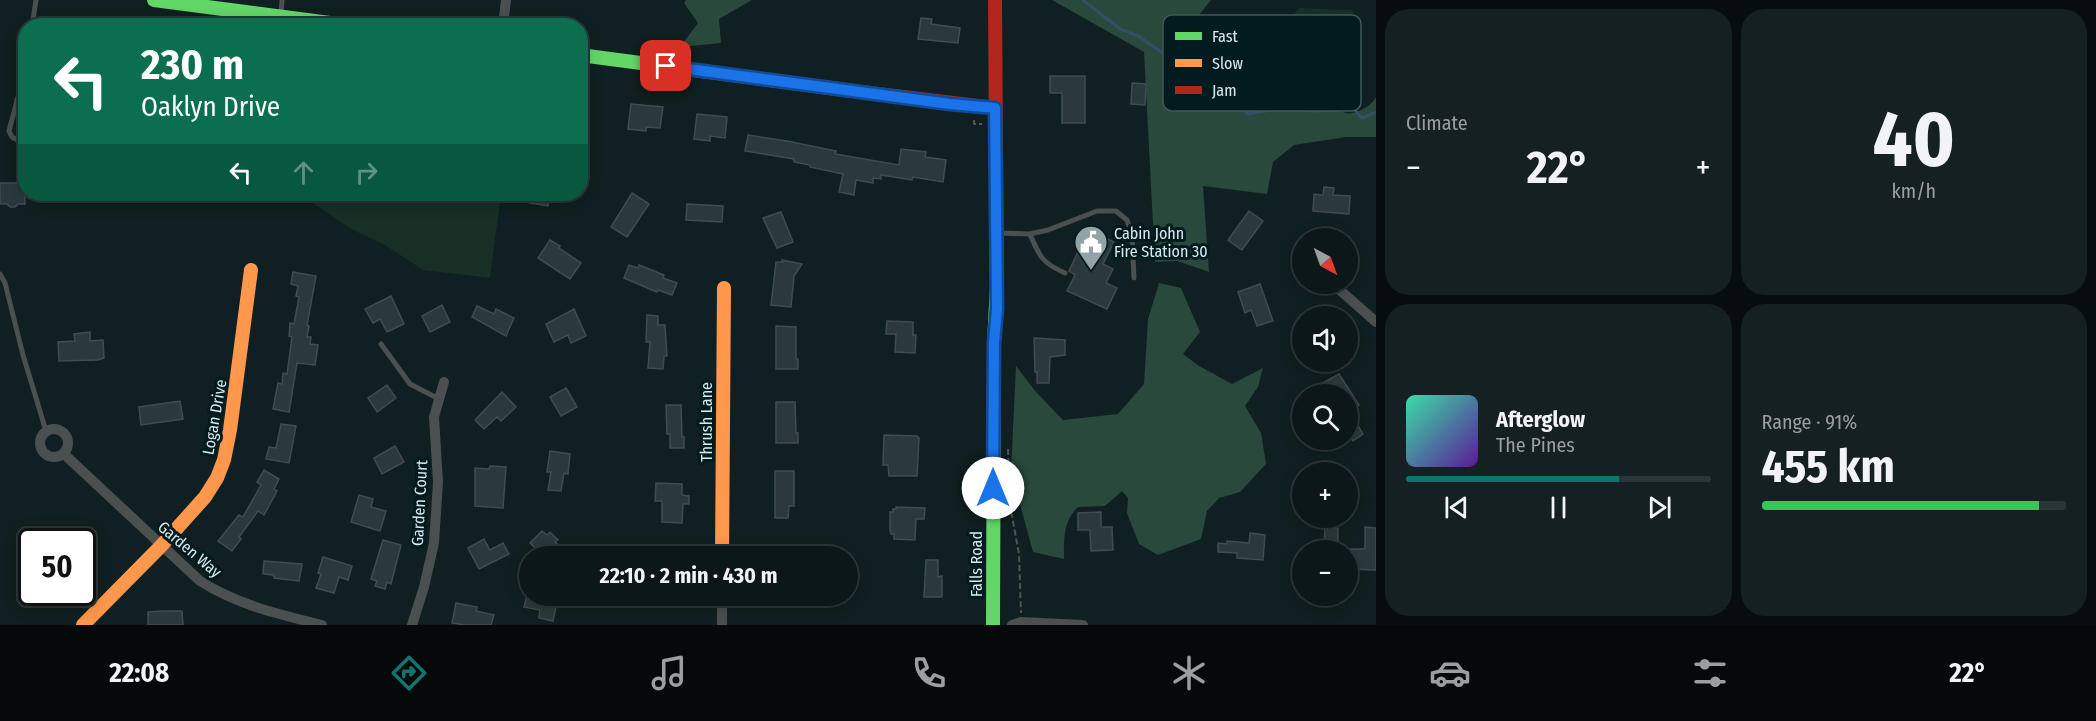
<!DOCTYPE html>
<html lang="en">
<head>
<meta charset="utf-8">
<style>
  body { margin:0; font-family:"Fira Sans Condensed",sans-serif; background:#152022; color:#f1f3f6; height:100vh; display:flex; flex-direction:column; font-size:22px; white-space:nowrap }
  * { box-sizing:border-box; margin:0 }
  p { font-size:20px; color:#9a9fa2 }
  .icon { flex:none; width:33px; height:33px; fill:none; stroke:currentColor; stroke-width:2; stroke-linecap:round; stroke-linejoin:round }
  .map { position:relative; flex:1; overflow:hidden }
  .sheet { display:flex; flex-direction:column; gap:9px; padding:9px; background:#070d0e; width:720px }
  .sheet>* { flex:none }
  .top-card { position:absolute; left:18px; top:18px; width:570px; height:183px; border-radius:24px; box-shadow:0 3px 15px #0003,0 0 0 2px #2c3638; background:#0b6e4f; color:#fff; overflow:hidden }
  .needle { width:39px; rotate:139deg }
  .fabs { position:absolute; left:1292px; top:228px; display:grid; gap:12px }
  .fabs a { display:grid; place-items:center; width:66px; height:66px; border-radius:50%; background:#0c1719; box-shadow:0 3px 15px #0003,0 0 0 2px #2c3638; font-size:30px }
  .speed { position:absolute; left:18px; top:528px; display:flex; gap:12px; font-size:30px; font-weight:700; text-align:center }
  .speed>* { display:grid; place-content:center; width:78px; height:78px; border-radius:50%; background:#0c1719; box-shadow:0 3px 15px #0003,0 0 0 2px #2c3638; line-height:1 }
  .speed .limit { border:3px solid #111; border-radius:9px; background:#fff; color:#111 }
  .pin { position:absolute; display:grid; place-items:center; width:51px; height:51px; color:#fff; margin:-26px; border-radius:12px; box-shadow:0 3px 9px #0006 }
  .me { position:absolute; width:66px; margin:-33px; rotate:0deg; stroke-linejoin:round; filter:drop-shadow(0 0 4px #0008) }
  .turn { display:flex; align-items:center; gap:21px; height:126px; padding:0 24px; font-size:27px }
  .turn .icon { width:78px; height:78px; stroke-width:2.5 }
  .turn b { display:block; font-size:42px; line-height:51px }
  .lanes { display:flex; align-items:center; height:57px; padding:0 24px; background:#0003; justify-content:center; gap:30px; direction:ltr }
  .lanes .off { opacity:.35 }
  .big { font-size:45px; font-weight:700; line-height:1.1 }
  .sheet .widget { flex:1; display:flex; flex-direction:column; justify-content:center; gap:9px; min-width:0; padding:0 21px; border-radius:24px; background:#152022 }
  .sheet .dial { align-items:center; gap:0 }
  .dial b { font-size:78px; line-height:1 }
  .song { display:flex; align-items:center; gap:18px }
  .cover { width:72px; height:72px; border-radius:9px; background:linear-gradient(135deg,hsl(160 70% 55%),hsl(270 70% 35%)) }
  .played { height:6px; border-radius:3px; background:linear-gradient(90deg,#0f766e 70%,#2c3638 70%) }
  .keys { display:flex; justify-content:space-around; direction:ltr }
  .heat { display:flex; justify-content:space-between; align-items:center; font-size:33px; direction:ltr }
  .charge { height:9px; border-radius:4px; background:linear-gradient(90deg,#34c759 91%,#2c3638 0) }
  .sheet .tiles { flex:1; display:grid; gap:9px; grid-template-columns:repeat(2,1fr) }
  .trip { position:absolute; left:519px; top:546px; width:339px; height:60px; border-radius:30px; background:#0c1719; box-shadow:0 3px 15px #0003,0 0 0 2px #2c3638; font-weight:700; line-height:60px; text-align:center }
  .tabs { display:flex; height:96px; justify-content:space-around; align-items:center; background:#05090a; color:#9a9fa2 }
  .tabs .icon { width:42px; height:42px }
  .tabs .on { color:#0f766e }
  .tabs b { font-size:27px; color:#f1f3f6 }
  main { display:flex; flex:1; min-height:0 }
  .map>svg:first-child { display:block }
</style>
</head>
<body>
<main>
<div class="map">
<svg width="1376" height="625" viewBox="0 0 1376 625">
  <rect width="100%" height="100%" fill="#101f21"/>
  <g fill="#182f26">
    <path d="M1299 8 1351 10 1356 16V35L1351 39 1299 38 1293 32 1294 14Z"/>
    <path d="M300 194H501L490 278 423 270 385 245 351 229Z"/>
  </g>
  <g fill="#28493c">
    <path d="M686 0H752L719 19 721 43 680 47 698 23 684 3Z"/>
    <path d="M1052 0H1211L1195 20 1190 43 1200 62 1218 75 1241 84 1255 100 1264 101 1309 87H1328L1331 104C1334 106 1339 110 1343 112 1353 117 1372 106 1376 97V137H1346L1294 145 1273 162 1267 194 1203 186 1209 272 1177 261 1155 262 1144 52Z"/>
    <path d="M1159 283 1181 288 1200 332 1183 354 1199 366 1232 384 1263 368 1258 387 1245 406 1261 433 1266 464 1240 492 1219 498 1207 511 1201 539 1158 555 1139 544 1127 513 1128 498 1122 491 1105 506 1078 507C1063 521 1064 540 1064 559L1033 552 1011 471 1016 366 1036 392 1063 420 1118 414 1144 384 1148 319Z"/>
  </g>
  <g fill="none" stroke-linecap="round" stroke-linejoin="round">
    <path stroke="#344e63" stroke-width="3" d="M1083 0 1120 29 1138 36 1192 73 1201 87 1223 96 1239 99 1247 114 1284 108 1314 111 1354 109 1362 118 1376 112"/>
  </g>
  <g fill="#2b393c" stroke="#414c50" stroke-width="1.5">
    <path d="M921 18 932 19 931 24 960 28 958 43 918 39Z"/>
    <path d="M1050 76H1085V123H1062V93H1050Z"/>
    <path d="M1132 83 1146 84 1145 105 1131 104Z"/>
    <path d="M631 104 663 107 660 128 646 127V131L628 129Z"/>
    <path d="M697 114 727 117 725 138 710 136V141L694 139Z"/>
    <path d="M748 135 787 141 836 151 835 154 899 165 901 149 926 152 925 157 946 160 943 182 913 177 912 180 881 175V179L873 178V183L856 180 854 195 839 192 843 174 810 167V165L794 162V159L745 151Z"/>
    <path d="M0 183H25V204H18L15 207H10L7 204H0Z"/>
    <path d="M1324 187 1334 188 1333 195 1350 196 1349 214 1313 211 1314 194 1323 195Z"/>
    <path d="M632 193 649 204 627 237 611 227Z"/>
    <path d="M531 194H550L548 206 530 203Z"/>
    <path d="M687 204 723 206 722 222 686 220Z"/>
    <path d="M1249 211 1263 221 1242 250 1228 240Z"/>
    <path d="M781 212 793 242 777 248 763 218Z"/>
    <path d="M1088 230 1114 242 1103 264 1113 269 1106 283 1117 288 1107 309 1067 291 1075 275 1069 271Z"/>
    <path d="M550 240 560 246 559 248 581 263 570 279 538 258Z"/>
    <path d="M782 260 802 264 794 276 791 307 771 305 776 262H783Z"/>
    <path d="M629 265 638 268 639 265 664 275 663 278 677 283 672 295 658 290 657 292 624 278Z"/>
    <path d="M293 272 316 276 307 325 309 326 307 337H311L310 344 318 345 315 365 297 363 289 412 273 409 278 383 282 384 283 373 287 374 292 337 289 336 290 323 294 324 299 297 296 296 298 286 291 284Z"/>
    <path d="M1260 284 1273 321 1257 326 1251 310 1245 313 1238 292Z"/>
    <path d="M391 296 404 324 387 332 380 319 373 323 365 309Z"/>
    <path d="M442 305 450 322 430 332 422 316Z"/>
    <path d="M477 306 494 314 496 309 514 318 506 336 472 317Z"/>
    <path d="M574 309 586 336 571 343 568 335 554 342 546 324Z"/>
    <path d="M647 315 658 316V325H665L667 356H664L663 369 648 368 650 342H646Z"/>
    <path d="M887 321 913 322V335H916L915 353 895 352 896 334H886Z"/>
    <path d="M776 326 796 327V359H798V369H776Z"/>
    <path d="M90 332V341L103 340 104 358 98 360 59 361 58 342 75 341 74 334Z"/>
    <path d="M1034 338 1065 340V355L1050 357 1049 383H1037V372H1035Z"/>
    <path d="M1339 374 1359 405 1349 411 1363 434 1353 441 1347 430V394H1324L1319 385Z"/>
    <path d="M387 385 396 398 377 412 368 398Z"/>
    <path d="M566 388 577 407 561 416 550 397Z"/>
    <path d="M502 392 516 407 501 421 497 417 484 429 475 420Z"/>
    <path d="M180 401 183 419 141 425 139 407Z"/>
    <path d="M776 402H795L796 433H798V443H776Z"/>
    <path d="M666 405H681L682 437H684V448H670V434H667Z"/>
    <path d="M281 424 296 426 289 463 266 459 269 447 276 448Z"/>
    <path d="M884 435 917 436 919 438 917 476H889L888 465H883Z"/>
    <path d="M395 446 404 462 382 474 374 458Z"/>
    <path d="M550 451 570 454 568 474 564 473 561 491 548 490 551 472H547Z"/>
    <path d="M490 466 506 467 503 508 475 506V468L489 469Z"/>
    <path d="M264 470 279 479 274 489 277 491 264 515 258 511 239 537 241 539 232 551 218 541 239 515 243 517 261 485 257 482Z"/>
    <path d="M775 471H794V506H789L788 518H775Z"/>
    <path d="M656 483 682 484V495L689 496V504H683L682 523 662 522V501H655Z"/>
    <path d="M359 495 373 499 371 507 386 511 380 531 351 522Z"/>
    <path d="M896 507 925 508 924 519H916L915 540 894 539V534H891L890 530V512H893V509H896Z"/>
    <path d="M1101 512V527H1112L1113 550 1091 551 1090 530H1078V513Z"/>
    <path d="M1365 527 1376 528V570L1347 569V549H1365Z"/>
    <path d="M1325 528H1338V550H1324Z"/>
    <path d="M542 531 547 535 550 532 558 540 555 542 560 547 550 556H544L530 543Z"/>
    <path d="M1250 533 1265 535 1263 560 1237 558V553L1218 552V543L1227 544V541L1249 543Z"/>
    <path d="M484 539 490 550 503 543 509 554 479 569 468 548Z"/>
    <path d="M383 540 401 545 391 584 387 582 385 589 375 586 377 581 371 579Z"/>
    <path d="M323 557 352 566 348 580 339 577 334 593 316 588 321 574 318 573Z"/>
    <path d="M926 560H938V577L942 576V597H924Z"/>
    <path d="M264 561 302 564 299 581 274 578V575L263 574Z"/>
    <path d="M527 596H605L603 606 596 605 595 607 557 602 553 621 539 618 540 610 524 607Z"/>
    <path d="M456 603 477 607 476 611 494 615 491 625H464L452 623Z"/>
    <path d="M163 611H182L183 625H148V612Z"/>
  </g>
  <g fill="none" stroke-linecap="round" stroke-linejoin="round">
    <g stroke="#4f5556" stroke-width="2" stroke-dasharray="6 3" stroke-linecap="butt">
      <path d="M974 120V124H982"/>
      <path d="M1008 449 1010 505 1019 554 1021 613"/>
    </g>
    <g stroke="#4a4f4f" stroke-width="5">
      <path d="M281 15 282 0"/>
      <path d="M32 26 36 0"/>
      <path d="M26 67 9 131 12 137 21 142 26 139"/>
      <path d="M17 100 26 107"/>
      <path d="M998 233 1030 234 1048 230 1097 211H1116L1127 220 1132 235 1134 278"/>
      <path d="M1030 234C1039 256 1042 263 1065 273"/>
      <path d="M0 274 5 283 23 355 46 431"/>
      <path d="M381 344 410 384 439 399"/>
    </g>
    <g stroke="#4a4f4f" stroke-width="10">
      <path d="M503 26 506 0"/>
      <path d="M1333 284 1376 322"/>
      <circle cx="54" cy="443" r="14"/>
      <path d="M64 454 200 581C238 605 278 614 322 625"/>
      <path d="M412 625 424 587 434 543 438 482 434 417 444 382"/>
      <path d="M722 625V596"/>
      <path d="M1012 625 1021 622 1083 625"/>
    </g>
    <g stroke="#63d668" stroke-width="14">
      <path d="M154 0 353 26"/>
      <path d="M580 55 853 91"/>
      <path d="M993 625 994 342 997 286"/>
    </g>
    <g stroke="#ff974d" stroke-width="14">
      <path d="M722 556 724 288"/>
      <path d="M83 625 161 546 205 497 217 478 224 460 230 430 251 270"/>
    </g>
    <g stroke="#b3261e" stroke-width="14">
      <path d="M995 0 997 286"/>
      <path d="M853 91 995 108"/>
    </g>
  </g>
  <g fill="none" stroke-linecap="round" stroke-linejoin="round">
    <defs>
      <path id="route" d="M666 66 950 104 995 108 997 309 994 342 993 488"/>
    </defs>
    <use href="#route" stroke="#114b97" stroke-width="15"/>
    <use href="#route" stroke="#1a73e8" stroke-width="10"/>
  </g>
  <defs>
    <symbol id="civic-pin" viewBox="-11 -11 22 30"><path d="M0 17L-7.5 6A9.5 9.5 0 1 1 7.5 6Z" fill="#93a2a4" stroke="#021b1e"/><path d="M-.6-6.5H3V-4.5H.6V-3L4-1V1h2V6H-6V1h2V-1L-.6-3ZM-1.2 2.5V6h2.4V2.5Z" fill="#fff"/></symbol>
  </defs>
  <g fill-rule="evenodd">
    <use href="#civic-pin" x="1072" y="223" width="38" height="52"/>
  </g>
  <g text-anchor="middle" stroke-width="6" stroke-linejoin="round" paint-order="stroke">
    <g font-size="16" fill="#d9e8ea" stroke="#021b1e" text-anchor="start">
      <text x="1114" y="239">Cabin John<tspan x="1114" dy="18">Fire Station 30</tspan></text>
    </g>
    <g font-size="16" fill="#d9e8ea" stroke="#021b1e">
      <text transform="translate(214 417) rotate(-80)" y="6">Logan Drive</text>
      <text transform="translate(706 422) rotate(-90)" y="6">Thrush Lane</text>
      <text transform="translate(419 503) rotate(-87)" y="6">Garden Court</text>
      <text transform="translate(190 549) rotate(40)" y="6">Garden Way</text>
      <text transform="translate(976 564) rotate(-90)" y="6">Falls Road</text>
    </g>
  </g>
  <rect x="1163" y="15" width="198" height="96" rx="9" fill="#021b1e" stroke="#42585b" stroke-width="1.5"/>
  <rect x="1175" y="32" width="27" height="8" fill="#63d668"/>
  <rect x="1175" y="59" width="27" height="8" fill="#ff974d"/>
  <rect x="1175" y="86" width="27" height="8" fill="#b3261e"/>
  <g font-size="16" fill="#d9e8ea">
    <text x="1212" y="42">Fast</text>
    <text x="1212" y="69">Slow</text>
    <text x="1212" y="96">Jam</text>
  </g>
</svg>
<div class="fabs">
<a><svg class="needle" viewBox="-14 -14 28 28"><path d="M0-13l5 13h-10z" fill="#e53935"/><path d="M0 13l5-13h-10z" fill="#9a9fa2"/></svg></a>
<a><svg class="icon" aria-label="sound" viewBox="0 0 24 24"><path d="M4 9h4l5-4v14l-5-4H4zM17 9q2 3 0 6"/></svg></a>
<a><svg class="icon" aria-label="search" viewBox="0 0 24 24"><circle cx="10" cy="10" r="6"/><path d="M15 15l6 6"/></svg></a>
<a>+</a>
<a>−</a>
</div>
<div class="speed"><div class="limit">50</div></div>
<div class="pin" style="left:666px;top:66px;background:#d93025"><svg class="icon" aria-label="arrive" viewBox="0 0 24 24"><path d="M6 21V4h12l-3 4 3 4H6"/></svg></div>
<svg class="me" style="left:993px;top:488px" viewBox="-20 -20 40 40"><circle r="19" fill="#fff"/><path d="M0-13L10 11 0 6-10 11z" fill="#1a73e8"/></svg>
<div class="trip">22:10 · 2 min · 430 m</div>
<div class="top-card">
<div class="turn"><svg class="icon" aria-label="left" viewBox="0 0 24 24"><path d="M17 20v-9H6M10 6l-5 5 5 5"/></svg><div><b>230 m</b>Oaklyn Drive</div></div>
<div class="lanes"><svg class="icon" aria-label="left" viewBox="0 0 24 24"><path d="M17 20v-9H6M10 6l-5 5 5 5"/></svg><svg class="icon off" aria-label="ahead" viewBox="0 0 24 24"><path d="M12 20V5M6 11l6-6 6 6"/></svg><svg class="icon off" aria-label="right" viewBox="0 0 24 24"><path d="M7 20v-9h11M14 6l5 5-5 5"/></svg></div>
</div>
</div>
<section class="sheet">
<div class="tiles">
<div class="widget"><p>Climate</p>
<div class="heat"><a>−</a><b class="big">22°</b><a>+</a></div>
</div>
<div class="widget dial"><b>40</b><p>km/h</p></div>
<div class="widget">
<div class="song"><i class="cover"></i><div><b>Afterglow</b><p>The Pines</p></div></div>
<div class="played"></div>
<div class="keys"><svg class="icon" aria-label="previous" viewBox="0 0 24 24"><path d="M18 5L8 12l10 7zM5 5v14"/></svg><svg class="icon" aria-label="pause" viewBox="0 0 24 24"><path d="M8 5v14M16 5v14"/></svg><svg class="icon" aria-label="next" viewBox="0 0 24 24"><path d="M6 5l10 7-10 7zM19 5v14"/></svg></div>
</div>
<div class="widget"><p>Range · 91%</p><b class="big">455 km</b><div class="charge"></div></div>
</div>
</section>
</main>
<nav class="tabs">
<b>22:08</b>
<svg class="icon on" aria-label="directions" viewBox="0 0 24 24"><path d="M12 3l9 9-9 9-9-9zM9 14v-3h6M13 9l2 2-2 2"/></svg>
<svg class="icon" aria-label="music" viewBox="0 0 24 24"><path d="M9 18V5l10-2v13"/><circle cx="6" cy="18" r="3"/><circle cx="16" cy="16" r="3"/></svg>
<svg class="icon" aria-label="phone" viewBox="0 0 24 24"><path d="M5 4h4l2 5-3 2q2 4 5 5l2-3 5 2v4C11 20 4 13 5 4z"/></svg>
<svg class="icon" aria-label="climate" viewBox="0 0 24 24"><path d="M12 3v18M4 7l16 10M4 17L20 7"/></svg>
<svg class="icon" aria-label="car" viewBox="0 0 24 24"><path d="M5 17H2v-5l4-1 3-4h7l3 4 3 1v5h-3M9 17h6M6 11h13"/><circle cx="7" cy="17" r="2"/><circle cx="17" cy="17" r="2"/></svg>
<svg class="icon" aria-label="filters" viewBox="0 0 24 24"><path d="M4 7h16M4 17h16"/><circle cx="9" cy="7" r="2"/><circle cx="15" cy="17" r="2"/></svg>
<b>22°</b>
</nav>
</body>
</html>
